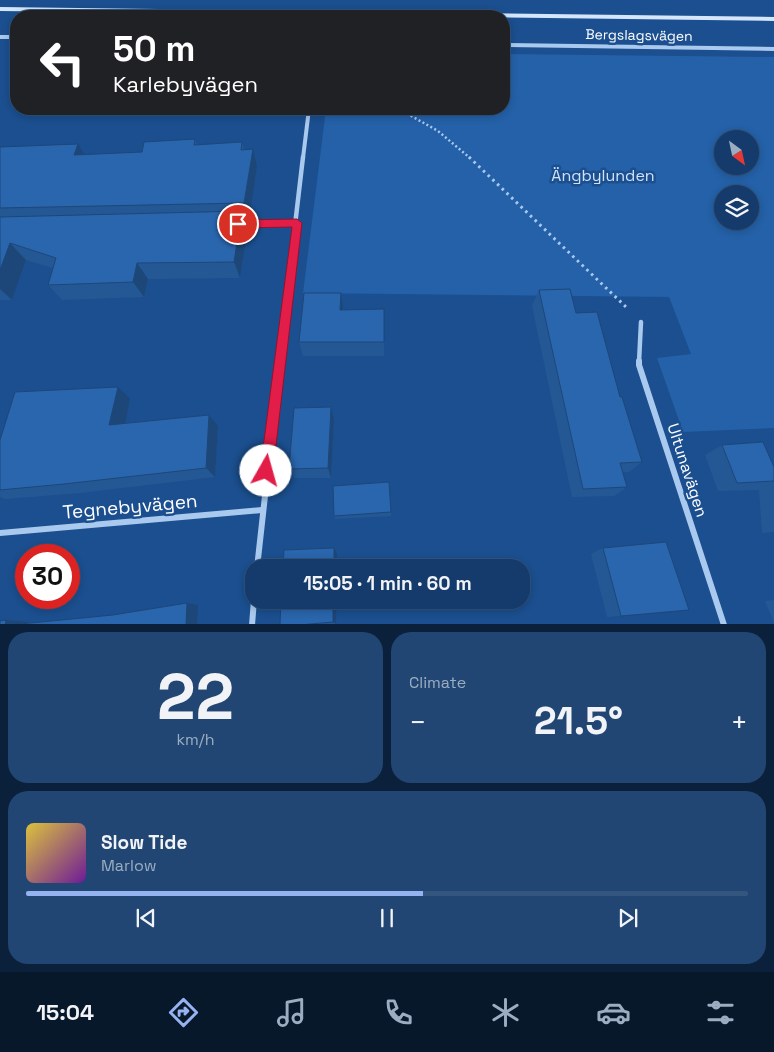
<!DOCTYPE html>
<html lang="en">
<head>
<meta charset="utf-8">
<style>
  body { margin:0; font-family:"Space Grotesk",sans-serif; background:#214673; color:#f1f3f6; height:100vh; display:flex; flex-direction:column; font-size:19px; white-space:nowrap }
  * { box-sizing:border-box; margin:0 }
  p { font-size:16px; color:#9dadc1 }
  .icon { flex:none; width:28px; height:28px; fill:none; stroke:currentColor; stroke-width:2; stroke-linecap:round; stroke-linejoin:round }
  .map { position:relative; height:624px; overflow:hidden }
  .details { display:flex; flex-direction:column; gap:8px; padding:8px; background:#0b203b; flex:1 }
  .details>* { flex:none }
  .banner { position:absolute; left:10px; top:10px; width:500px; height:105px; border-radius:20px; box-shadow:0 2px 8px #0003,0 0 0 1px #33557e; background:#202124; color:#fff; overflow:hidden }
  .needle { width:32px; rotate:147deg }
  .controls { position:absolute; left:714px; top:130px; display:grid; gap:10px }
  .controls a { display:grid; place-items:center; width:45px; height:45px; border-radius:50%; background:#143b6b; box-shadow:0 2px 8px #0003,0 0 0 1px #33557e; font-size:25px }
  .speed { position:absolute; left:15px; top:544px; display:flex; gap:10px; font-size:25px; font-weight:700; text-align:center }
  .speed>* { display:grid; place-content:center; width:65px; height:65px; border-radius:50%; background:#143b6b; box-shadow:0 2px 8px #0003,0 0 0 1px #33557e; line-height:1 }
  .speed .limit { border:8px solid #d22; background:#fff; color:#111 }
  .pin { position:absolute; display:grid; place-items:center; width:42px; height:42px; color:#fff; margin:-21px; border:2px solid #fff; border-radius:50%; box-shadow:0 1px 5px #0007 }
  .me { position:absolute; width:55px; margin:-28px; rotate:7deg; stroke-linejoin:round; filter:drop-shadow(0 0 4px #0008) }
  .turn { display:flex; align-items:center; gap:18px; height:105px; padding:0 20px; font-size:22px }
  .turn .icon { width:65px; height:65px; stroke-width:2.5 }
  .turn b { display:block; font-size:35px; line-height:42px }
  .big { font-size:38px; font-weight:600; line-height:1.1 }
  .details .card { flex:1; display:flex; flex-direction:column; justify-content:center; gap:8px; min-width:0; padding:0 18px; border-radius:20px; background:#214673 }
  .details .dial { align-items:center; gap:0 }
  .dial b { font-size:65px; line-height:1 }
  .song { display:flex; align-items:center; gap:15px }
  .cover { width:60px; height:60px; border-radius:8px; background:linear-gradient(135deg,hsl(50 70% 55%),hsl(280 70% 35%)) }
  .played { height:5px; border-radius:2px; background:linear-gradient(90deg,#95b2f1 55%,#33557e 55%) }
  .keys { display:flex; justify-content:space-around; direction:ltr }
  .heat { display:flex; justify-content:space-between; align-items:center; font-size:28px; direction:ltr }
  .details .tiles { flex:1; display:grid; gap:8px; grid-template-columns:1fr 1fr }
  .card:last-child { grid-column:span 2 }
  .trip { position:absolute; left:245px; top:559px; width:285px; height:50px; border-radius:20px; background:#143b6b; box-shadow:0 2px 8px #0003,0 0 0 1px #33557e; font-weight:600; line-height:50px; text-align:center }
  .menu { display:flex; height:80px; justify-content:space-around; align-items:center; background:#08182b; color:#9dadc1 }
  .menu .icon { width:35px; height:35px }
  .menu .on { color:#95b2f1 }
  .menu b { font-size:22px; color:#f1f3f6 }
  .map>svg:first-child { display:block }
</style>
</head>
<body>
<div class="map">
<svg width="774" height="625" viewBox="0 0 774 625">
  <rect width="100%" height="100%" fill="#1b4f8f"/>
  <path fill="#2461a8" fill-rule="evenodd" d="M504 54 774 57V428L683 432 657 358 691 354 669 297 303 293 326 109H504ZM722 139H750V166H722ZM722 194H750V221H722Z"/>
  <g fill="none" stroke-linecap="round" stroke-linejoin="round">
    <path stroke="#a9c9ee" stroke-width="2.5" stroke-dasharray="2 2.5" stroke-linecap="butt" d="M399 109 438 131 470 158"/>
    <path stroke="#a9c9ee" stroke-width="3" stroke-dasharray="2.5 4" stroke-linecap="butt" d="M469 157 626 307"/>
    <g stroke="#a9c9ee" stroke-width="4">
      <path d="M0 37H16"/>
      <path d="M504 45 774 49"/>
      <path d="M303 158 309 109"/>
    </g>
    <g stroke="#a9c9ee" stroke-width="4.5">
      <path d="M240 224 297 223"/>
      <path d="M279 362 303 157"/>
      <path d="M639 362 641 322"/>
    </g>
    <g stroke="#a9c9ee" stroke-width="6">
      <path d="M639 361V365L724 625"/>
      <path d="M0 533 262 510"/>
      <path d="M257 568 280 361"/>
      <path d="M252 625 254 600"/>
    </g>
    <path fill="#d6e6fa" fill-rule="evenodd" d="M0 7 774 17V21L0 11Z"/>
  </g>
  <g fill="#245895">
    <path d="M195 139 197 145 242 142 244 150 257 167 249 220H245L248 228 240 278 148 279 144 297 62 300 48 285 53 268 26 260 12 300H0V147L85 155 142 152Z"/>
    <path d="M539 290 576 313 620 397 642 462 629 472H622L627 487 614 496 572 497 532 306Z"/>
    <path d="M343 308V310L384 309V356H303L299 342Z"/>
    <path d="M130 399 125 423 209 415 218 426 215 477 80 493 5 499 0 497V440Z"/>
    <path d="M331 407 334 419 331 478H294L289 469Z"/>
    <path d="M722 445 774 467V532L762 533 759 490 718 491 705 455Z"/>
    <path d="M391 512V516L335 519 334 516Z"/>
    <path d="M603 548 689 610 607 617 591 554Z"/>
    <path d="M281 600H337L336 624 280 625Z"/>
    <path d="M774 600V623L765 601Z"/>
  </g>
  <g fill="#1d4779">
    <path d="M78 144 89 162 74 155Z"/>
    <path d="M253 149 257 167 249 220 244 203Z"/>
    <path d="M242 211 248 228 240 278 234 262Z"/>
    <path d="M10 243 26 260 12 300 0 289V270Z"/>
    <path d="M137 263 148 279 144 297 133 282Z"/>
    <path d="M341 293 343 308 342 324 340 310Z"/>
    <path d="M118 387 130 399 123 435 109 425Z"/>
    <path d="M331 407 334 419 331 478 328 468Z"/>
    <path d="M209 415 218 426 215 477 206 468Z"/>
    <path d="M334 548 337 553V568H334Z"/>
    <path d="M333 600H337L336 624 333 622Z"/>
    <path d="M187 603 198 605 197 625H186Z"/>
    <path d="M6 620 28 622 27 625H5Z"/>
  </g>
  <g fill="#2a66ad" stroke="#1d4779">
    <path d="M195 139 194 145 242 142 241 150 253 149 244 203 0 208V147L78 144 74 155 142 152 144 142Z"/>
    <path d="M242 211 234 262 137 263 133 282 48 285 56 258 10 243 0 270V217Z"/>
    <path d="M570 289 576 313 597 312 620 397H622L642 462 620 463 627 487 583 489 539 290Z"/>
    <path d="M304 293H341L340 310 384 309V342H299Z"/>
    <path d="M118 387 109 425 209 415 206 468 64 484 0 490V440L15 392Z"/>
    <path d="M331 407 328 468 289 469 294 408Z"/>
    <path d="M763 442 774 467V481L737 483 722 445Z"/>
    <path d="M389 482 391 512 334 516 333 486Z"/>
    <path d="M666 542 689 610 621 616 603 548Z"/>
    <path d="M334 548V568H283L284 550Z"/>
    <path d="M281 600H333V622L299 625H280Z"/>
    <path d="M187 603 186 625H10L113 615Z"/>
    <path d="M6 620 5 625H0V621Z"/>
  </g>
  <path fill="#e11d48" stroke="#92132f" d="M297 219 302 223 273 471 271 476 266 478 262 476 260 471 292 227 238 228 233 224 238 220Z"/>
  <g text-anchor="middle" stroke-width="5" stroke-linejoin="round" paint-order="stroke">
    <g font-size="14" fill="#fff" stroke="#1b4f8f">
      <text transform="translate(639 35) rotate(1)" y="5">Bergslagsvägen</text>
    </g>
    <g font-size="16" fill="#cfe3fa" stroke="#1b4f8f">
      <text x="603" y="181">Ängbylunden</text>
    </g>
    <g font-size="16" fill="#fff" stroke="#1b4f8f">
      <text transform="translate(688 470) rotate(72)" y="6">Ultunavägen</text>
    </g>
    <g font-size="19" fill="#fff" stroke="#1b4f8f">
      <text transform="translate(130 506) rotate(-5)" y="7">Tegnebyvägen</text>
    </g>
  </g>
</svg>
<div class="controls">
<a><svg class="needle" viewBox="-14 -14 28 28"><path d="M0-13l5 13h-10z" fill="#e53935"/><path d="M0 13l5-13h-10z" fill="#9dadc1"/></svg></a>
<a><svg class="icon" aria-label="layers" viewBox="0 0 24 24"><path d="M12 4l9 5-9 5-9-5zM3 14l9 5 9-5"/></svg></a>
</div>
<div class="speed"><div class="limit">30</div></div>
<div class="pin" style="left:238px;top:224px;background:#d93025"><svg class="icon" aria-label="arrive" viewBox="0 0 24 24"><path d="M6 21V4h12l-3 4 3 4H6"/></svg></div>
<svg class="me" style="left:266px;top:471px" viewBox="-20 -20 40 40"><circle r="19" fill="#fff"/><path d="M0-13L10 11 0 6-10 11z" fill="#e11d48"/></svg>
<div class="trip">15:05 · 1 min · 60 m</div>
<div class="banner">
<div class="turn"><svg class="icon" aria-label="left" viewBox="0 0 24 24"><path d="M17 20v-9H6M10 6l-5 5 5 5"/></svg><div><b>50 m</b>Karlebyvägen</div></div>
</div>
</div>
<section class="details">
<div class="tiles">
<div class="card dial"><b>22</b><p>km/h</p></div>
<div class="card"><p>Climate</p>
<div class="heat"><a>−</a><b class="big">21.5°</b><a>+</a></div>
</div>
<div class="card">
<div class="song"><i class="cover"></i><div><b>Slow Tide</b><p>Marlow</p></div></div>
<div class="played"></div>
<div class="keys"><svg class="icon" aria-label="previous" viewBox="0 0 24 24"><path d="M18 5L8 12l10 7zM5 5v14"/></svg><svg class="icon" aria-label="pause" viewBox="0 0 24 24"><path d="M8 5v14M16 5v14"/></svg><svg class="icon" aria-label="next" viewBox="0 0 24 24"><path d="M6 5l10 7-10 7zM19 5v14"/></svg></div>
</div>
</div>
</section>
<nav class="menu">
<b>15:04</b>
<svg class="icon on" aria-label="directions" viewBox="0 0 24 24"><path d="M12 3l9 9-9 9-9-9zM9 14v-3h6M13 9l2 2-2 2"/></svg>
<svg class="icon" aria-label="music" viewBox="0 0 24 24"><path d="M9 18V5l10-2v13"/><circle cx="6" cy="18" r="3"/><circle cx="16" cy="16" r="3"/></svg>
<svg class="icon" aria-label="phone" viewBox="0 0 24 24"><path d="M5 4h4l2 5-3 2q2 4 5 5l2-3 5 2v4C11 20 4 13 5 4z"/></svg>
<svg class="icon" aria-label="climate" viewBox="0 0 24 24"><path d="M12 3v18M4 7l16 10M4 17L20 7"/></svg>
<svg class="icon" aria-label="car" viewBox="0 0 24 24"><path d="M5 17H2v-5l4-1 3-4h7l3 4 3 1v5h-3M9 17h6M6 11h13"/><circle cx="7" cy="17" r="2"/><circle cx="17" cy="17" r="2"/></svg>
<svg class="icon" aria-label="filters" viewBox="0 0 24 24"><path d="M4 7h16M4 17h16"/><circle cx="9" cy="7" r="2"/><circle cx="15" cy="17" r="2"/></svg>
</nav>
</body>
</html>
